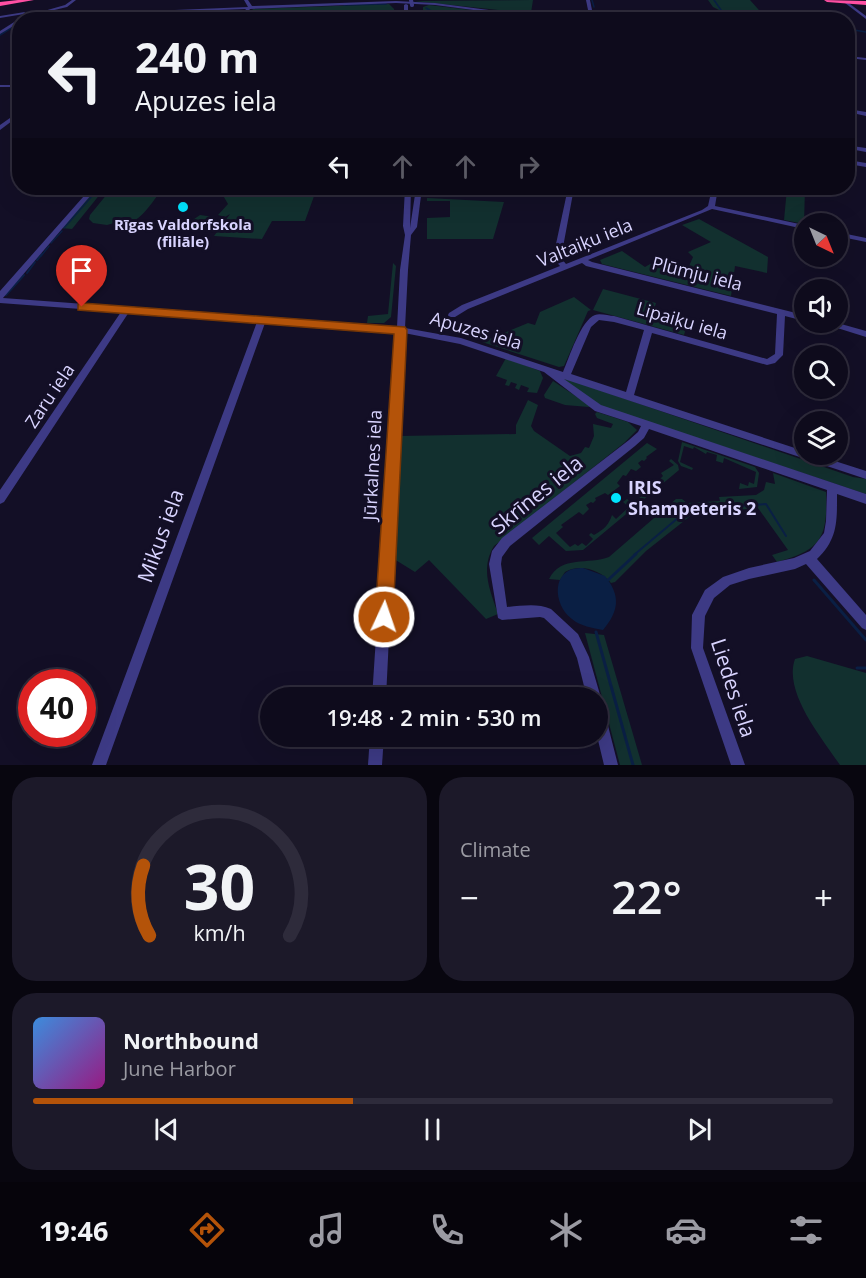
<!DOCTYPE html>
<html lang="en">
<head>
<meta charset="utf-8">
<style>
  body { margin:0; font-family:"Open Sans",sans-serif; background:#1c1929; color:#f1f3f6; height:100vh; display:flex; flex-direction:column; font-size:22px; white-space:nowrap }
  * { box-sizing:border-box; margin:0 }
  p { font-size:20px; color:#9b9ba3 }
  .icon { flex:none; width:33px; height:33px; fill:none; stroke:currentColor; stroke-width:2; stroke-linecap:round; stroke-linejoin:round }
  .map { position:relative; height:765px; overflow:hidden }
  .drawer { display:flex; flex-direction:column; gap:12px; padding:12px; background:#08060f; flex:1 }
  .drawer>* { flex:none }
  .guide { position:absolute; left:12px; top:12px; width:843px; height:183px; border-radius:24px; box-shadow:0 6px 24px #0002,0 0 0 2px #2e2b3b; background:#0e0b1c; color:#f1f3f6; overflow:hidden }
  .needle { width:39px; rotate:137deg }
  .tools { position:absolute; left:794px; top:213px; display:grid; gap:12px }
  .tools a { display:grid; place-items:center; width:54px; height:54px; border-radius:50%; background:#0e0b1c; box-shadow:0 6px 24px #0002,0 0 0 2px #2e2b3b; font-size:30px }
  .speed { position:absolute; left:18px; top:669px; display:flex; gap:12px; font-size:30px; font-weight:700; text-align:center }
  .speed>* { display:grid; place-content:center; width:78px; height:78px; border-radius:50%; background:#0e0b1c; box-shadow:0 6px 24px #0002,0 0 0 2px #2e2b3b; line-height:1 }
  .speed .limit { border:9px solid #d22; background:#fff; color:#111 }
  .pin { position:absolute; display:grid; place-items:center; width:51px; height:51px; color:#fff; margin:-62px -26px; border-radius:50% 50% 50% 0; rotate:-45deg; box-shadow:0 0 6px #0007 }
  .pin .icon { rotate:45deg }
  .me { position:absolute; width:66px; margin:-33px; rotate:3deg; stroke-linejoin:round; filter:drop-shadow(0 0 4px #0008) }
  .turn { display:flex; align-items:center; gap:21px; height:126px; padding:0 24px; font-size:27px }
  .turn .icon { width:78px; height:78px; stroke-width:2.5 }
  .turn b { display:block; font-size:42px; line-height:51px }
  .lanes { display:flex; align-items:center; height:57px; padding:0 24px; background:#0003; justify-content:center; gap:30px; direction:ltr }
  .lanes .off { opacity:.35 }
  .big { font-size:45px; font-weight:600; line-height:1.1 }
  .drawer .card { flex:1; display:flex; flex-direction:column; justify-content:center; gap:9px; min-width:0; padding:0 21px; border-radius:24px; background:#1c1929 }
  .drawer .dial { align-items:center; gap:0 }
  .dial svg { height:156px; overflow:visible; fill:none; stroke:#2e2b3b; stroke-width:7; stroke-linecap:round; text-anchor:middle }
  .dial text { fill:#f1f3f6; stroke:none }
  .song { display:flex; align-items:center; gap:18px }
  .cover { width:72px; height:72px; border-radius:9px; background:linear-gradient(135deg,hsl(210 70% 55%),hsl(310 70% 35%)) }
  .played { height:6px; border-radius:3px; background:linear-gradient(90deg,#b45309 40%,#2e2b3b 40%) }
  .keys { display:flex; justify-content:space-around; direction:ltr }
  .heat { display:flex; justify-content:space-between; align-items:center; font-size:33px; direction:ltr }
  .drawer .tiles { flex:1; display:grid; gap:12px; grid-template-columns:1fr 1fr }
  .card:last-child { grid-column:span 2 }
  .trip { position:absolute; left:260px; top:687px; width:348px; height:60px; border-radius:30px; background:#0e0b1c; box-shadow:0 6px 24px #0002,0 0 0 2px #2e2b3b; font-weight:600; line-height:60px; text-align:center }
  .dock { display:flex; height:96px; justify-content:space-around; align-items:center; background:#06040b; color:#9b9ba3 }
  .dock .icon { width:42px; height:42px }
  .dock .on { color:#b45309 }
  .dock b { font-size:27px; color:#f1f3f6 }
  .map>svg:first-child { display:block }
</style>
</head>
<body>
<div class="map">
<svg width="866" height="765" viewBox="0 0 866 765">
  <rect width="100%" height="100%" fill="#130f26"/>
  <g fill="#12302f">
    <path d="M533 0 531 13 582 19 414 1Z"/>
    <path d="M708 0H750L766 18 777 19H729V15L713 7Z"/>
    <path d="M389 4 394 9 395 19H244L253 9Z"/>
    <path d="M429 5 554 20H423V7Z"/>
    <path d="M597 10V11L673 19H595L593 11Z"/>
    <path d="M97 188H105L72 229 61 228Z"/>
    <path d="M112 188H163C152 202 139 226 119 225L121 221 107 225 93 223 89 219 90 215Z"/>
    <path d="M209 188H317L305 221H272L262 239 214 236 230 214 225 217 218 215 228 204 221 192Z"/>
    <path d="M787 188H805L804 224 784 220Z"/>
    <path d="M427 198 504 202 493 239H427V218L450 217V201H427Z"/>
    <path d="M200 215 214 217 215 221 201 231 186 230 184 226Z"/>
    <path d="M699 219 768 257 767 273 735 266 731 296 602 264 600 260 622 251 645 267 657 260 687 271 693 257 688 252 711 242 682 225Z"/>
    <path d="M393 263 396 266 391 317 384 323H367L368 316 388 314Z"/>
    <path d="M603 289 656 303 654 310 689 318 684 335 593 310Z"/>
    <path d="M574 297 591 310 588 311 564 366 559 367 482 342 528 323 535 325 540 312Z"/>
    <path d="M506 358 540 371 543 378 537 393 527 392 529 388 521 385 519 390 515 388 517 384 511 382 509 386 505 385 507 380 496 376Z"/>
    <path d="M561 377 853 477 866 479V494L604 407 592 401Z"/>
    <path d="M553 381 589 405V407L565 405 545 398 544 395Z"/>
    <path d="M528 400 538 405 531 426 534 431 570 456 581 453 585 447 589 448 594 436 593 424 611 428 613 424 597 418 595 414 597 412 628 422 637 430 624 443 494 546C480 569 490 590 498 614L486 619 429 560 415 572 394 559 400 436 516 434V425Z"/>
    <path d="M682 442 755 467 759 473 757 487 739 489 740 483 748 486 749 482 754 484 756 472 724 458 723 463 716 461 717 455 707 452 706 454 694 447 693 449 684 446 680 462 693 468 692 470 681 466 678 461Z"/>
    <path d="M647 443 657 449 646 457 647 458 644 461 642 460 638 463 641 467 636 471 631 469 626 476 623 475 617 483 620 486 608 495 605 493 595 498 596 500 593 503 591 502 586 505 589 509 583 515 579 512 561 525 563 527 556 533 570 547 575 544 578 546 582 543 586 546 593 539 589 535 591 533 594 535C605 529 609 524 612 515L616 519 629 507 623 502 627 499 632 503 646 493 642 489 644 488 648 490C653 486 658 481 663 476L661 473 674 465 669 461 671 459 678 465 679 470 583 550 566 551 549 536 539 545 532 538Z"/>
    <path d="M773 473 826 492C828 538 821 550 777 562L772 555 788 550 758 508 693 514 646 551 615 582 611 583C601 570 580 563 565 572L560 580 549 579C561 555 589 565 609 557L676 499H682L687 503 720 501 719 497 756 495 764 490 766 482 775 484Z"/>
    <path d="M585 633 604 635 642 765H620Z"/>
    <path d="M807 656 866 673V765H840C822 738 783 692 795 659Z"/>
  </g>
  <path fill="#0a1f44" d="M583 568 605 576C621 596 619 611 603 630 593 628 580 626 572 619 552 604 551 566 583 568Z"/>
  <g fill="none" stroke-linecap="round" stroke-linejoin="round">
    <g stroke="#0a1f44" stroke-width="1.5">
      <path d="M592 0 594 7"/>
      <path d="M714 0 721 10"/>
      <path d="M344 5 386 4"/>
      <path d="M426 8 447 20"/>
      <path d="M595 11 597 20"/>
      <path d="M745 17 767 20"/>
      <path d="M424 20V14L430 12"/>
      <path d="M848 29 866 32"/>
      <path d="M0 35 11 28"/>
      <path d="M64 228 99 188"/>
      <path d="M51 243 62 231"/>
      <path d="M41 256 49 246"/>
      <path d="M552 256 553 252"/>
    </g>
    <g stroke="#0a1f44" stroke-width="2">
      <path d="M37 260 42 254"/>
      <path d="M551 265 553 254"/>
      <path d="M27 273 35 262"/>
      <path d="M6 295 24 275"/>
      <path d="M634 555 685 512 692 509 766 504 786 536"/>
    </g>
    <g stroke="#0a1f44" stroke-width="3">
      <path d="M608 580 636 554"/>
      <path d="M814 580 866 640"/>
      <path d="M596 632 633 765"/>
      <path d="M857 668H866"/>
    </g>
    <g fill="#3d3a85" fill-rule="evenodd">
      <path d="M72 0H76L67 7 46 12 44 11 65 5Z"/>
      <path d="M244 0H248L252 6 396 1 435 3 566 20H551L435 5 396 3 250 9 242 20H238L246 9 30 17 28 16 248 7Z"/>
      <path d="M586 0H590L594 20H590Z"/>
      <path d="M846 1 866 16V19L845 3Z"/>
      <path d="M406 4 408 5V20H404V5Z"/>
      <path d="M25 12 24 14 0 18V16Z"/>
      <path d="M19 19 22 20H20V22L0 34V31Z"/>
      <path d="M848 56 866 58V60L848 58Z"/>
      <rect x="0" y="85" width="20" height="2"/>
      <path d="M848 109 866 112V116L848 112Z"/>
      <path d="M20 111V115L0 130V125Z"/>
      <path d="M852 146 866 148V152L850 149 849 148Z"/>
      <path d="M848 160 866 163V167L848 164Z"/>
      <path d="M91 188H97L3 298 397 327 400 270 405 235 403 226 405 188H411L410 228 416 188H422L417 227 411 235 408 270 405 328 461 338 563 372C569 358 581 320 595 315 600 313 609 316 614 316L767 359 775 354 777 314 586 266 582 263 468 309 455 317H449L448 315 449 313 462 305 560 266 553 258 568 188H574L561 258 566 264 702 210 708 206 712 188H718L715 206 804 225V229L712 209 588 260 592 262 804 315V321L785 316 783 355 775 363 767 365 652 333 634 395 804 451V454H813L866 471V479L564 379 601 405 866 494V504L837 494C837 521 838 539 817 559L866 615V630L862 628 806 564 795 569 749 579 730 585 714 598 705 616 703 648 745 765H731L691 648 692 615 705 590 723 577 749 568 794 558 810 551 824 533 826 521 827 490 649 429 644 438 635 446 510 546 502 557 501 564 507 607C522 606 537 603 551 609L578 634 589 657 601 698 597 703 602 705 604 710 618 765H604L597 736V698H587L577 658 570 642 544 618 540 617 502 620 498 618 489 564 492 551 502 538 629 440 638 432 641 426 595 411 544 372 460 344 404 333 386 698H372L396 332 265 323 106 765H92L257 322 129 312 4 502 0 504V490L121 312 0 303V291ZM599 320 614 322 644 330 626 392 571 374 591 327Z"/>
      <path d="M837 232 866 238V242L837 236Z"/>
      <path d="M818 322H834L866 331V337Z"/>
      <path d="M370 736H384L382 765H368Z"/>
    </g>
    <g fill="#ff4fa3" fill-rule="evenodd">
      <path d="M18 0H34L0 6V2Z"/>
      <path d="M824 0 866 1V5L827 2Z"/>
    </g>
    <path stroke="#3d3a85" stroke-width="4" d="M411 0 412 5"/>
  </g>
  <path fill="#b45309" stroke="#753606" stroke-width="1.5" d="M82 303 405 327 407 330 393 617 391 624 384 627 377 624 375 617 394 334 78 310V304Z"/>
  <g fill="#00e5ff" stroke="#130f26" stroke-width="2">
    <circle cx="183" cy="207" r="6"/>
    <circle cx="616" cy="498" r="6"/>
  </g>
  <g text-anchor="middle" stroke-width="6" stroke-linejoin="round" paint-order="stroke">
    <g font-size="15" font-weight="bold" fill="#d9d4ff" stroke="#130f26">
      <text x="183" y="230">Rīgas Valdorfskola<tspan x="183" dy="17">(filiāle)</tspan></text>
    </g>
    <g font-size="18" fill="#d9d4ff" stroke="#130f26">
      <text transform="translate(585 243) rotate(-22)" y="6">Valtaiķu iela</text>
      <text transform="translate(697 274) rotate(14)" y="6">Plūmju iela</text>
      <text transform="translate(682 321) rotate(16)" y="6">Lipaiķu iela</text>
      <text transform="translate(476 331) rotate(16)" y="6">Apuzes iela</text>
      <text transform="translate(50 396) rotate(-56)" y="6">Zaru iela</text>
      <text transform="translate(373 465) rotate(-87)" y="6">Jūrkalnes iela</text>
    </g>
    <g font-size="18" font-weight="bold" fill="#d9d4ff" stroke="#130f26" text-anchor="start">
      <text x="628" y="494">IRIS<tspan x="628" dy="21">Shampeteris 2</tspan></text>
    </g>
    <g font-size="21" fill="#d9d4ff" stroke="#130f26">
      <text transform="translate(537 495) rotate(-39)" y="7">Skrīnes iela</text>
      <text transform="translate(161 536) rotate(-70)" y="7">Mikus iela</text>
      <text transform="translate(733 688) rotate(72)" y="7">Liedes iela</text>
    </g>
  </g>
</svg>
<div class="tools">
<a><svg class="needle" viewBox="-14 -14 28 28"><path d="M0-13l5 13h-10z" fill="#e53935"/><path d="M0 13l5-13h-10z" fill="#9b9ba3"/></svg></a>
<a><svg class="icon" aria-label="sound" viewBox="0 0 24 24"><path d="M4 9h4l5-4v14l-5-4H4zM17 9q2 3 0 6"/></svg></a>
<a><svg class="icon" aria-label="search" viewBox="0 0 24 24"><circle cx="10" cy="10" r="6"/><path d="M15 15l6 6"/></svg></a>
<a><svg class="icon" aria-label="layers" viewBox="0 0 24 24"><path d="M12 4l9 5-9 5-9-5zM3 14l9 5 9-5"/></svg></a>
</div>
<div class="speed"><div class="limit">40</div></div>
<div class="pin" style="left:82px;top:307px;background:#d93025"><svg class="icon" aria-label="arrive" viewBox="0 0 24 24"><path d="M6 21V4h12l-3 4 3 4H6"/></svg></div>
<svg class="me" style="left:384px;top:617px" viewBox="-20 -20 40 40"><circle r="17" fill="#b45309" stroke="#fff" stroke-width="3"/><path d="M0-11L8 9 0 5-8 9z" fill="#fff"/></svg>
<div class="trip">19:48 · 2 min · 530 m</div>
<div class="guide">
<div class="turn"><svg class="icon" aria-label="left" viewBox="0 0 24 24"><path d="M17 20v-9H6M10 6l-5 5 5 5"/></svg><div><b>240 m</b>Apuzes iela</div></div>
<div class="lanes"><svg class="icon" aria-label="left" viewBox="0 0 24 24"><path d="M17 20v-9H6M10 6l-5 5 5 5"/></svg><svg class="icon off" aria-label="ahead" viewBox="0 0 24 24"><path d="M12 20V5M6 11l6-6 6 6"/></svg><svg class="icon off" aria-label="ahead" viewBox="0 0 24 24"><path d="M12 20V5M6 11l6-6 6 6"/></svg><svg class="icon off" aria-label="right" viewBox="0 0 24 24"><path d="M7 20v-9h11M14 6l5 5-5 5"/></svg></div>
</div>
</div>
<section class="drawer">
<div class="tiles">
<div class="card dial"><svg viewBox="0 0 100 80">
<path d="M14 69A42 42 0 1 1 86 69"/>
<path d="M14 69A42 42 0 0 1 11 33" stroke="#b45309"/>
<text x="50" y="56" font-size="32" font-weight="700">30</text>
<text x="50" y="72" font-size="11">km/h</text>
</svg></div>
<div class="card"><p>Climate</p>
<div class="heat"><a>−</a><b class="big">22°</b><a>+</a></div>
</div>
<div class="card">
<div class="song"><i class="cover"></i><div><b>Northbound</b><p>June Harbor</p></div></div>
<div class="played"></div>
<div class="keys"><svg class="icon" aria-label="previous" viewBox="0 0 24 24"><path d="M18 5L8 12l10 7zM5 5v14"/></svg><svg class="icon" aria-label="pause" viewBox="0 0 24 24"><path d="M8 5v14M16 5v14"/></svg><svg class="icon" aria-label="next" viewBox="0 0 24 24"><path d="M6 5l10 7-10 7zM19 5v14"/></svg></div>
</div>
</div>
</section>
<nav class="dock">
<b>19:46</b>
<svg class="icon on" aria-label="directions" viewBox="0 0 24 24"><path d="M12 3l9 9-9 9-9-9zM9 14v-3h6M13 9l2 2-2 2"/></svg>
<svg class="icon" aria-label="music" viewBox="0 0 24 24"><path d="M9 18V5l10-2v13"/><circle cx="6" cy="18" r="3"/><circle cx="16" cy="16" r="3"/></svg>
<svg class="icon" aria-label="phone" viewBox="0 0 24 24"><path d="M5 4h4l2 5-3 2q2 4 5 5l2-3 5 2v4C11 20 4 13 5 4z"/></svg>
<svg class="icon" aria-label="climate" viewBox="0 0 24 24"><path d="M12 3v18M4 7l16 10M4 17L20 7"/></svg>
<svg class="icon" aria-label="car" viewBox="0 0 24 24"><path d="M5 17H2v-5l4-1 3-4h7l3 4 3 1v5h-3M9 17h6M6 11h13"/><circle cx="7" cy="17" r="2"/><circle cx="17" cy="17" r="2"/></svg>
<svg class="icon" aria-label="filters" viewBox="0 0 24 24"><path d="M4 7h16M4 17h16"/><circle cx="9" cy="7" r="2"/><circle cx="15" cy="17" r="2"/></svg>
</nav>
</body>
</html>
